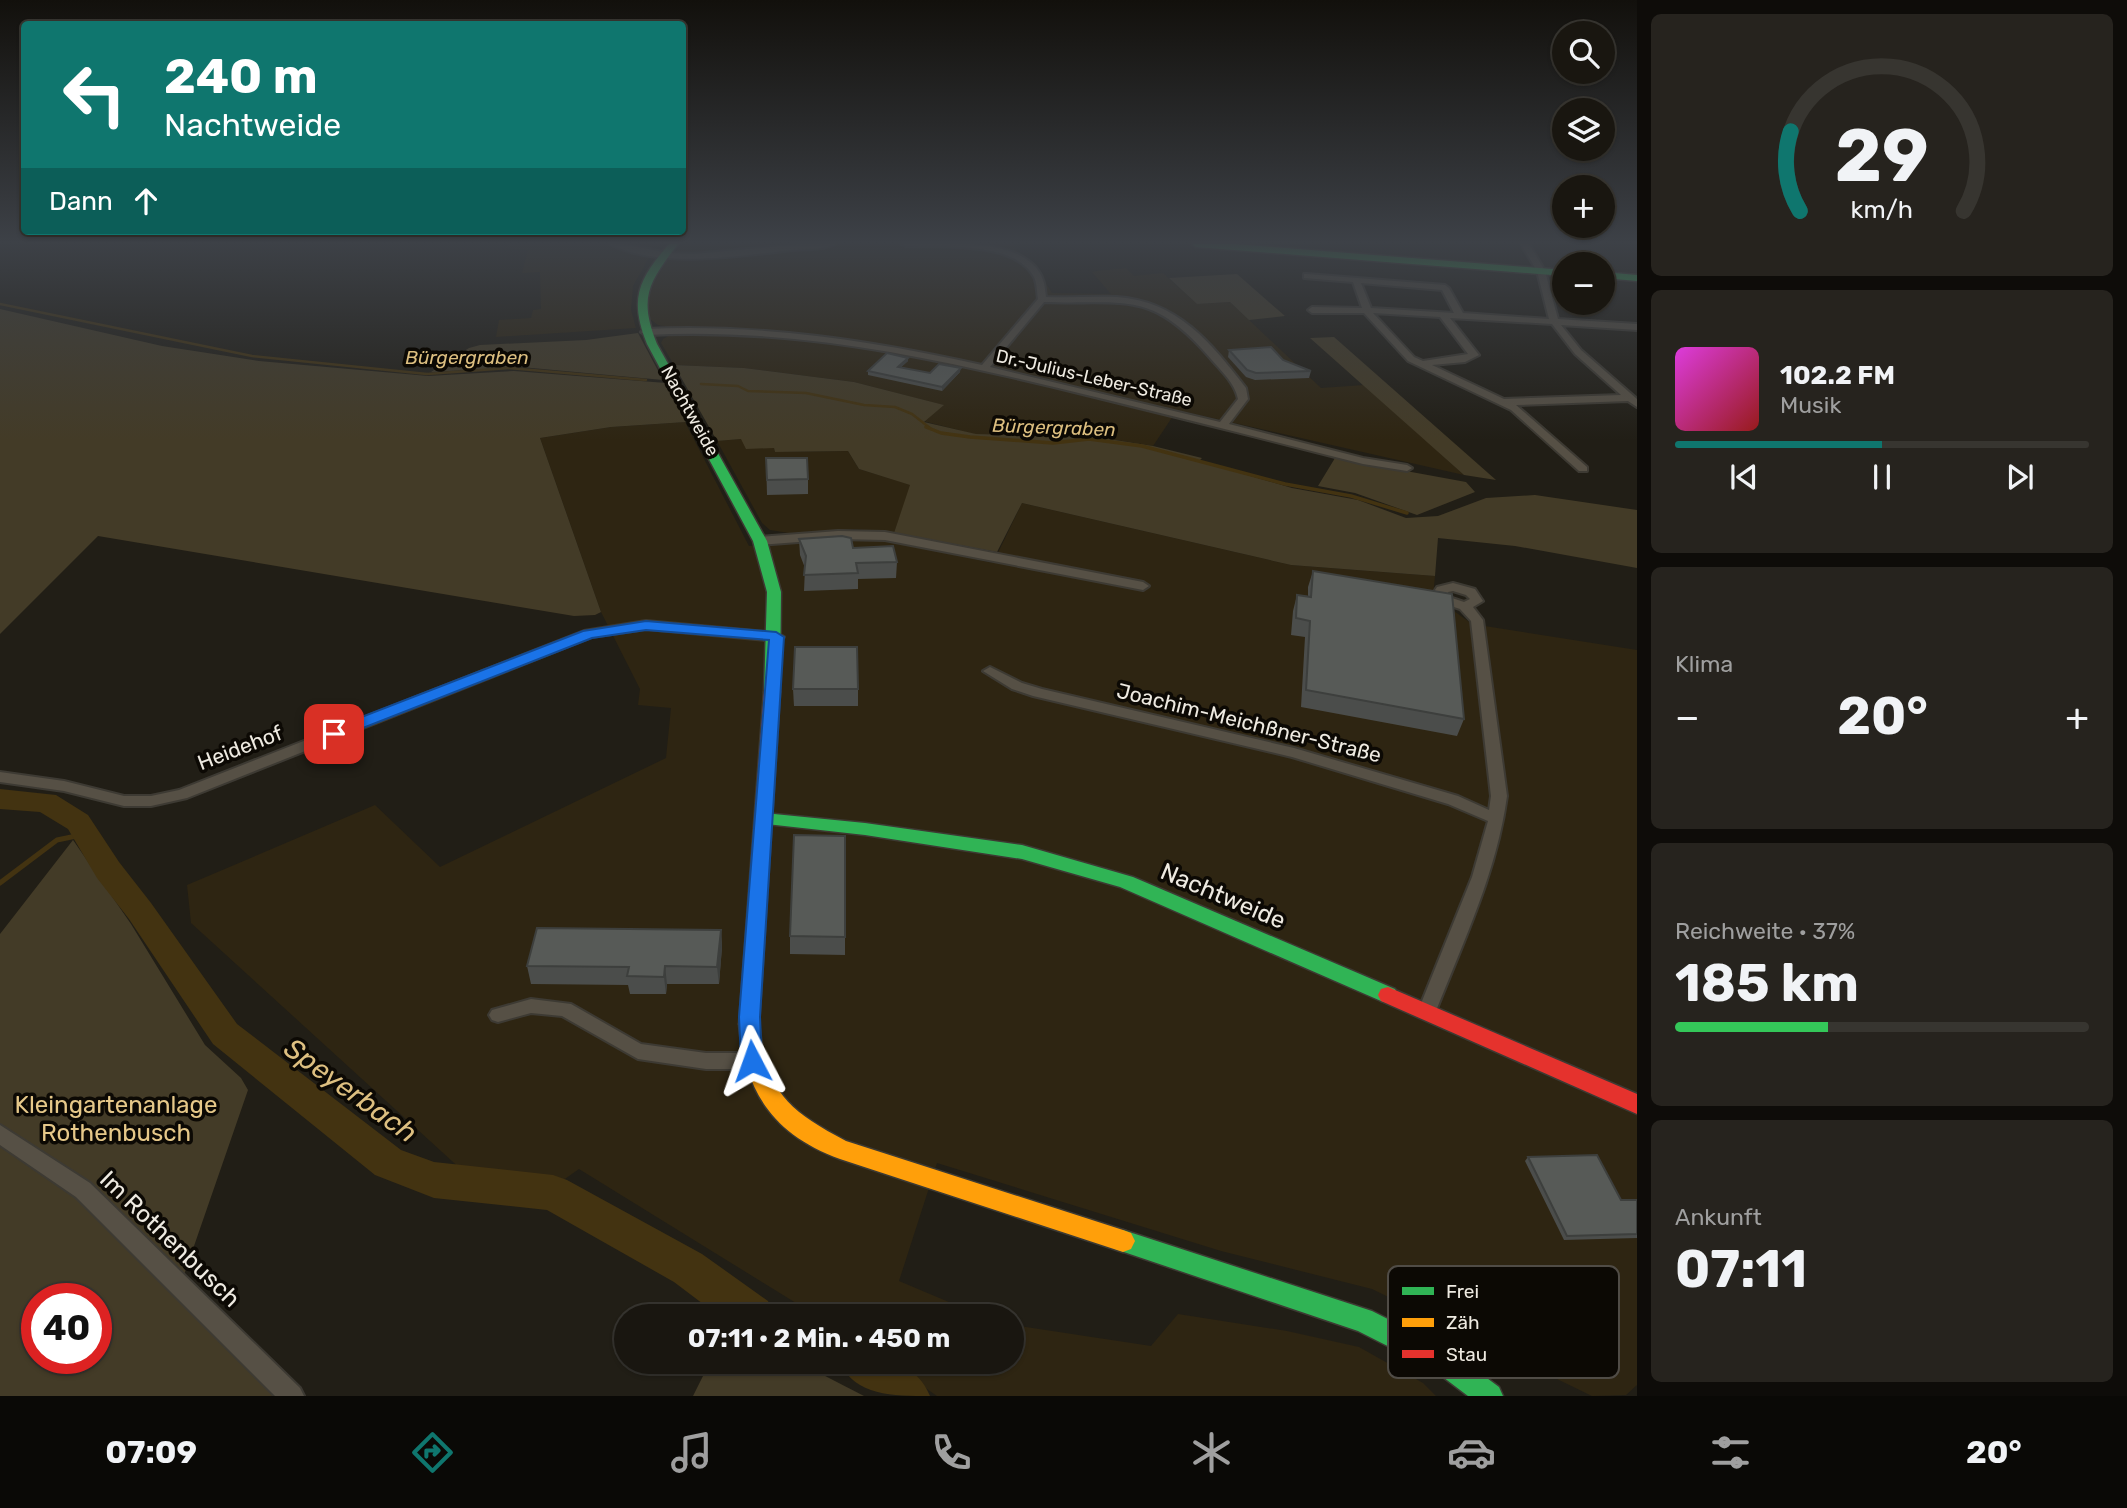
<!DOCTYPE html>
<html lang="de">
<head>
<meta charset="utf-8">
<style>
  body { margin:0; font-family:Rubik,sans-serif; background:#26231e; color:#f1f3f6; height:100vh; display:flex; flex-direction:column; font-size:26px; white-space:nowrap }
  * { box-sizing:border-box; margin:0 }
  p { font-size:23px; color:#9f9f9f }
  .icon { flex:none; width:38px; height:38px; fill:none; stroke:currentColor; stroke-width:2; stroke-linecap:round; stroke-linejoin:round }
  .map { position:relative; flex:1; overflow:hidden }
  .side { display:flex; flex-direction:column; gap:14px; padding:14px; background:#0e0c09; width:490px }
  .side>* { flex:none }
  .banner { position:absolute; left:21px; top:21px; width:665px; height:214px; border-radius:7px; box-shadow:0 2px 5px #0004,0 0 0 2px #373530; background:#0f766e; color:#fff; overflow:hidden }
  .controls { position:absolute; left:1552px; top:21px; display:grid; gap:14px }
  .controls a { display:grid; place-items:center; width:63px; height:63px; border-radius:50%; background:#191610; box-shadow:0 2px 5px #0004,0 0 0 2px #373530; font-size:35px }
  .speed { position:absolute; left:21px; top:1283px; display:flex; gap:14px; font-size:35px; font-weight:700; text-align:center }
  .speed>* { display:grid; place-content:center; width:91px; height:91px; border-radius:50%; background:#191610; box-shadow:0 2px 5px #0004,0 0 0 2px #373530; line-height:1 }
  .speed .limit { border:10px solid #d22; background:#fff; color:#111 }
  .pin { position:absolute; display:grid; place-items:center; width:60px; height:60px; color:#fff; margin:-30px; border-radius:14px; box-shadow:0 4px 10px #0006 }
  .me { position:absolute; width:77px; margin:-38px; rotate:356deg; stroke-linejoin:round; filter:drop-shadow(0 0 5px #0008) }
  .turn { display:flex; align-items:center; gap:24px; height:147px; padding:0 28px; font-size:32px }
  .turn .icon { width:91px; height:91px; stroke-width:2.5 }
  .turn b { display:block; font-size:49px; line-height:60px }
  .then { display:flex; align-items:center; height:66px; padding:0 28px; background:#0003; gap:14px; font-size:26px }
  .big { font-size:52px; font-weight:700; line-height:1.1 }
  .side .widget { flex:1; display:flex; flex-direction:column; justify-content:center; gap:10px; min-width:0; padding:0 24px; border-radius:10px; background:#26231e }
  .side .dial { align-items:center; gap:0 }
  .dial svg { height:182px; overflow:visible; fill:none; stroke:#373530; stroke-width:7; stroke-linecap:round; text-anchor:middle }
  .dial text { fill:#f1f3f6; stroke:none }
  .song { display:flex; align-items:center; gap:21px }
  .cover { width:84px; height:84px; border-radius:10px; background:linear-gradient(135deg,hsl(300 70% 55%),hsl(0 70% 35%)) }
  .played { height:7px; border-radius:4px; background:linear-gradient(90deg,#0f766e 50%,#373530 50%) }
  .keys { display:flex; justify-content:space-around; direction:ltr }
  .heat { display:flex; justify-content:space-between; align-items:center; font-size:38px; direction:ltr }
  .charge { height:10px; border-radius:5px; background:linear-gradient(90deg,#34c759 37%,#373530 0) }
  .trip { position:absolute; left:614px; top:1304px; width:410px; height:70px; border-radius:35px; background:#191610; box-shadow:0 2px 5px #0004,0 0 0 2px #373530; font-weight:700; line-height:70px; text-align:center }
  .tab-bar { display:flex; height:112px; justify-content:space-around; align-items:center; background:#0a0906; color:#9f9f9f }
  .tab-bar .icon { width:49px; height:49px }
  .tab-bar .active { color:#0f766e }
  .tab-bar b { font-size:32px; color:#f1f3f6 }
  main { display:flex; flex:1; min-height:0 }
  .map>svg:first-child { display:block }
</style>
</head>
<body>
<main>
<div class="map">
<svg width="1637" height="1396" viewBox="0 0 1637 1396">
  <rect width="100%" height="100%" fill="#211e16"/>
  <g fill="#2e2512">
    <path d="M509 244H662L651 254 633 286 631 310 636 328 496 337 499 320 531 318 533 310 541 309 540 272 522 273 528 250 505 248Z"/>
    <path d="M683 244H1015L1017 251 1032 261 1052 293 1111 294 1092 272 1097 271 1126 268 1134 276 1163 273 1197 304 1230 302 1321 388 1364 385 1464 475 1177 410 1153 446 1096 437 974 434 923 421 943 405 854 382 744 368 674 365 661 343 663 339 672 334 669 327 658 325 650 319 648 300 654 282 666 263Z"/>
    <path d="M685 422 749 546 830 539 888 541 993 563 1022 503 1291 565 1435 576 1433 596 1472 624 1637 650V1385L1626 1395 1592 1396 1372 1289 1221 1251 937 1163 899 1281 982 1316H817L579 1169 559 1183 464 1172 191 923 187 885 375 805 440 867 666 758 671 708 638 705 640 689 601 612 540 438 611 427Z"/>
    <path d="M741 439 774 448 775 452 848 451 859 469 911 485 894 533 854 529 789 533 770 530 762 523 717 441Z"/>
    <path d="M1178 1314 1287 1331 1359 1347 1423 1383 1436 1396H937L888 1362H1012V1325L1151 1346Z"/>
  </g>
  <g fill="#433b27" fill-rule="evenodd">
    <path d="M1237 274 1285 316 1249 320 1230 302 1197 304 1169 278Z"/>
    <path d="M0 309 162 346 259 361 428 376 514 371 666 383 686 422 611 427 540 438 601 612 595 615 574 616 98 536 0 634Z"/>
    <path d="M638 333 663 380 521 367 431 372 469 348 480 345 586 340Z"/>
    <path d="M1334 337 1496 480 1464 475 1310 338Z"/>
    <path d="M674 365 744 368 854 382 944 405 924 422 976 434 1096 437 1153 446 1202 458 1199 461 1292 488 1358 500 1406 518 1438 516 1486 498 1535 495 1637 510V568L1515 546 1438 538 1435 576 1291 565 1022 503 997 552 894 533 910 485 859 469 848 451 775 452 774 448 746 449 741 439 717 441Z"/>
    <path d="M1335 458 1466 482 1475 492 1417 515 1355 493 1318 486Z"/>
    <path d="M73 840 131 924 205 1045 241 1078 248 1090 176 1298 274 1396H0V934ZM37 1298H96V1358H37Z"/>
    <path d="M710 1362H798L864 1396H693Z"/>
  </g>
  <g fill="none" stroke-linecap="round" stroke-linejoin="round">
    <g stroke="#433311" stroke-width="2.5">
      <path d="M0 304 252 356 427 374 509 368 646 380"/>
      <path d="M701 384 738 386 748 391 806 393 864 405 895 407 912 414 930 428"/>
    </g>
    <path stroke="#433311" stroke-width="3.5" d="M926 427 941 433 970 437 1053 443 1089 439 1142 446 1285 484 1351 496 1407 513"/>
    <path stroke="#433311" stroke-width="5" d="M0 883 57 840 86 834"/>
    <g fill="#433311" fill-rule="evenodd">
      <path d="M0 789 56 795 88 815 119 862 151 903 237 1024 401 1150 434 1162 553 1175 567 1180 702 1254 768 1301 774 1316H719L674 1282 547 1210 434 1198 375 1175 213 1044 129 919 97 878 68 829 40 812 0 809Z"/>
      <path d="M839 1362C876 1359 913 1356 930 1396 892 1396 856 1396 839 1362Z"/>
    </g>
    <defs>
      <g id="street">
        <path d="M610 244H624L667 253 694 254 802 244H835C823 250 806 249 792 250 740 256 658 269 610 244Z"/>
        <path d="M902 244C939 244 1028 235 1043 280 1045 285 1045 291 1046 297 1070 298 1093 296 1117 297 1178 301 1211 343 1246 388L1248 399 1229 424 1363 458 1407 465 1412 468 1407 471 1363 464C1260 438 1158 412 1054 387 916 354 790 328 646 335L641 332 646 329C762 324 869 340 982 365L1038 299C1037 292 1037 283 1034 277 1015 241 941 247 906 246ZM1044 302C1127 305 1151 289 1211 359 1221 371 1235 383 1238 399L1220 422 990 367Z"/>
        <path d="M1521 244H1529L1545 271 1558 319 1637 324V330L1561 325 1581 350 1637 399V407L1628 401 1516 405 1587 467V471H1579L1511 410 1408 361 1364 313H1312L1308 310 1312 307 1362 308 1353 282 1304 278V274H1307L1445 285 1449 288 1463 313 1549 319 1537 271ZM1361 283 1442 290 1454 313 1371 308ZM1373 313 1440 317 1468 354 1423 361 1414 357ZM1450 318 1552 324 1575 354 1621 395 1504 399 1432 365 1465 362 1479 355Z"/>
        <path d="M838 531 885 532 1143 582 1149 586 1143 590 885 540 838 539 760 545 754 541 760 537Z"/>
        <path d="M1453 583 1475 589 1483 601 1473 607 1483 620 1507 796C1497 871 1464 940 1436 1011L1433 1016 1427 1018 1421 1016 1418 1011 1472 877 1488 821 1448 804 1292 757 1033 696 1012 689 983 671 990 667 1022 683 1042 689 1294 748 1458 796 1489 810 1491 796 1471 621 1460 609 1439 602 1435 590 1437 587ZM1453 591 1466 595 1470 599 1464 602 1449 597 1448 592Z"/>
        <path d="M646 621 777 633 784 637 777 641 646 629 592 637 187 798 151 806H124L64 791 0 782V772L64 781 124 796H151L179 790 584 631Z"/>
        <path d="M531 999 571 1004 641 1044 706 1053H752L759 1055 761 1061 759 1067 752 1069H706L638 1059 562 1016 531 1013 498 1022 492 1020 489 1015 492 1010Z"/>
        <path d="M0 1125 90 1183 300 1388 304 1396H275L76 1197 0 1145Z"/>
      </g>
      <g id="fast">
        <path d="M669 244H678C649 282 638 297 657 344L767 541 781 592 780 692 772 697 764 692 767 592 753 541 647 344C629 299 638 280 669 244Z"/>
        <path d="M1192 244H1234L1564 270V276L1196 247Z"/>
        <path d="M1603 272 1637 275V281L1603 278Z"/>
        <path d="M764 813 865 823 1022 845 1133 877 1395 989 1398 995 1395 1001 1388 1003 1381 1001 1120 887 1022 859 865 835 758 823 755 819 758 815Z"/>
        <path d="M1123 1230 1372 1311 1449 1350 1499 1387 1503 1396H1468L1431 1368 1358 1331 1115 1249 1111 1241 1115 1233Z"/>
      </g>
      <path id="slow" d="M749 1015 756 1018 759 1024C767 1092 787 1110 846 1141L1123 1230 1131 1233 1135 1241 1131 1249 1123 1252 840 1159C774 1135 745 1093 739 1024L742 1018Z"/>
      <g id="jam">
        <path d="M772 687 780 692 759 1024 756 1030 749 1033 742 1030 739 1024 764 692Z"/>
        <path d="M1388 987 1637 1094V1114L1381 1001 1378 995 1381 989Z"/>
      </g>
    </defs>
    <use href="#street" stroke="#3d3a33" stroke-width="4"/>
    <use href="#fast" stroke="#3d3a33" stroke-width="3"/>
    <use href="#slow" stroke="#3d3a33" stroke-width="3"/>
    <use href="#jam" stroke="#3d3a33" stroke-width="3"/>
    <use href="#street" fill="#565045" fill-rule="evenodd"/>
    <use href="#fast" fill="#30b455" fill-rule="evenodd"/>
    <use href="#slow" fill="#ff9f0a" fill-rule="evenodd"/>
    <use href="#jam" fill="#e5322d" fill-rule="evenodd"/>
  </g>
  <g fill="#4b4d4b">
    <path d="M1229 350 1283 360 1311 371 1309 378 1255 380 1246 377 1228 357Z"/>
    <path d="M908 358V361L901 367 930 373 960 372 942 391 868 375V371Z"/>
    <path d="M766 458 808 479V494L767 495Z"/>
    <path d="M799 539 853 548 897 562 896 578 858 579V589L804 591 805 568 800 555Z"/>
    <path d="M1313 571 1464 719 1457 736 1301 707 1305 637 1291 635 1293 611 1297 595 1308 596V587Z"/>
    <path d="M793 689H858V706H794Z"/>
    <path d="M845 836V955L790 954V936Z"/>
    <path d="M721 930 722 947 719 984H667L666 994H630L628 985 531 984 527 966Z"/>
    <path d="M1528 1157 1621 1200H1637V1238L1564 1240 1525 1161Z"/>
  </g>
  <g fill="#3d3f3d">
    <path d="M908 358V361L898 370V367Z"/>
    <path d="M961 368 960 372 942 391V387Z"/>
    <path d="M721 930 722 947 719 984 717 967Z"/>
    <path d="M665 966 667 984 666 994 664 977Z"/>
  </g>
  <g fill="#575a57" stroke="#3d3f3d" stroke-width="2">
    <path d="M1271 347 1283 360 1311 371 1256 373 1247 370 1229 350Z"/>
    <path d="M887 353 908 358 898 367 930 373 939 364 961 368 942 387 868 371Z"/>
    <path d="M766 458H807L808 479 767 480Z"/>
    <path d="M842 536 851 538 853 548 893 546 897 562 856 563 858 573 804 575 806 556 799 539Z"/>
    <path d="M1313 571 1452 594 1464 719 1306 690 1310 621 1296 618 1297 595 1311 597Z"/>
    <path d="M795 647H857L858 689H793Z"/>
    <path d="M794 835 845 836V937L790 936Z"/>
    <path d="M537 928 721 930 717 967 665 966 664 977 627 976 629 967 527 966Z"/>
    <path d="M1597 1155 1621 1200H1637V1234L1567 1236 1528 1157Z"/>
  </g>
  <linearGradient id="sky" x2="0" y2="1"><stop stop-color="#12100c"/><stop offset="0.55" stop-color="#3d4147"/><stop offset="1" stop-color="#3d4147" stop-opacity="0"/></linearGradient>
  <rect width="1637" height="440" fill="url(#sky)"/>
  <path fill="#1a73e8" stroke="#114b97" stroke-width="2" d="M646 621 776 632 784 637 760 1017 762 1061 759 1068 752 1070 744 1068 741 1061 739 1017 769 640 646 630 592 638 340 737H328L326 734 328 730 583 631Z"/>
  <g text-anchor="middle" stroke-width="7" stroke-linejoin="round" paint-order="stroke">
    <g font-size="18" fill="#eeeae1" stroke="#0c0904">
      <text transform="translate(1094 378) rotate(13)" y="6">Dr.-Julius-Leber-Straße</text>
      <text transform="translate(690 411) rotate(61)" y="6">Nachtweide</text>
    </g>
    <g font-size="19" font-style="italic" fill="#ddbf80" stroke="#0c0904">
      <text x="467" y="364">Bürgergraben</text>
      <text transform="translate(1054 427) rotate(2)" y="7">Bürgergraben</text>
    </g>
    <g font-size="21" fill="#eeeae1" stroke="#0c0904">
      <text transform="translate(1249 723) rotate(14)" y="7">Joachim-Meichßner-Straße</text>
      <text transform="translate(240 748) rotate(-21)" y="7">Heidehof</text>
    </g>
    <g font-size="24" fill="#eeeae1" stroke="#0c0904">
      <text transform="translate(1223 896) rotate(23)" y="8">Nachtweide</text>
      <text transform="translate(170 1239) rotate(44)" y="8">Im Rothenbusch</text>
    </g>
    <g font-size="24" fill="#e6c889" stroke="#0c0904">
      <text x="116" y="1113">Kleingartenanlage<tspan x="116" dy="28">Rothenbusch</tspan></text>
    </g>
    <g font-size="28" font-style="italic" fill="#ddbf80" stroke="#0c0904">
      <text transform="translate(351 1090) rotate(36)" y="10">Speyerbach</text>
    </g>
  </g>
  <rect x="1388" y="1266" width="231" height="112" rx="10" fill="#0c0904" stroke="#504c46" stroke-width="2"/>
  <rect x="1402" y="1287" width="32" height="8" fill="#30b455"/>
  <rect x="1402" y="1318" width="32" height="9" fill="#ff9f0a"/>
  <rect x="1402" y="1350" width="32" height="8" fill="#e5322d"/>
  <g font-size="19" fill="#eeeae1">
    <text x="1446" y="1298">Frei</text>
    <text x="1446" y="1329">Zäh</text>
    <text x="1446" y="1361">Stau</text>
  </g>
</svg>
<div class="controls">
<a><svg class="icon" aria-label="search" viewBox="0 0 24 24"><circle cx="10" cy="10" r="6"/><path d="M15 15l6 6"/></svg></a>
<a><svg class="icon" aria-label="layers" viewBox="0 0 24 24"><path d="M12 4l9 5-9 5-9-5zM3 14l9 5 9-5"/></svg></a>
<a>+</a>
<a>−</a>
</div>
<div class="speed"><div class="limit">40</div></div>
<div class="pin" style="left:334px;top:734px;background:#d93025"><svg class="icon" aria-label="arrive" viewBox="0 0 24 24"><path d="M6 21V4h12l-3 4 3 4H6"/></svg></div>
<svg class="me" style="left:752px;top:1061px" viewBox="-20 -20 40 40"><path d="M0-17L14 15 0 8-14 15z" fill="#1a73e8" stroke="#fff" stroke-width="4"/></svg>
<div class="trip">07:11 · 2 Min. · 450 m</div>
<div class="banner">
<div class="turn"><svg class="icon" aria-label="left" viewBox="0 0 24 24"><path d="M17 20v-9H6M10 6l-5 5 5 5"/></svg><div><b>240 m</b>Nachtweide</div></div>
<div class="then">Dann<svg class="icon" aria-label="ahead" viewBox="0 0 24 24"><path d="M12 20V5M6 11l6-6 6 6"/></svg></div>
</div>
</div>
<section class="side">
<div class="widget dial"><svg viewBox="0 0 100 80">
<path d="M14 69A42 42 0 1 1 86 69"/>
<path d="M14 69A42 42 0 0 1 10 34" stroke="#0f766e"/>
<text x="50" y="56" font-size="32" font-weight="700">29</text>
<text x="50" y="72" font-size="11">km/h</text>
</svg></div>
<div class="widget">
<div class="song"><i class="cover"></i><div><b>102.2 FM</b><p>Musik</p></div></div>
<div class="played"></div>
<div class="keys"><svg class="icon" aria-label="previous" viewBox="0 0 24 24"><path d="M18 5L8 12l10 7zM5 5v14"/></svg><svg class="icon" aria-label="pause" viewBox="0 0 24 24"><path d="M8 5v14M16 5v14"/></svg><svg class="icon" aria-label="next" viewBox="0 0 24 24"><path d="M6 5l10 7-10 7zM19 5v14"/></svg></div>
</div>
<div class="widget"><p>Klima</p>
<div class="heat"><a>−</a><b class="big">20°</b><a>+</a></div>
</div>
<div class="widget"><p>Reichweite · 37%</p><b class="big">185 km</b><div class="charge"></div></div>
<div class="widget"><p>Ankunft</p><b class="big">07:11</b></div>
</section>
</main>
<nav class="tab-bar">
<b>07:09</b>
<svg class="icon active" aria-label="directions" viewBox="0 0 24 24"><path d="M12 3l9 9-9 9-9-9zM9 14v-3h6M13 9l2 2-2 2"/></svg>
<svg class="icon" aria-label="music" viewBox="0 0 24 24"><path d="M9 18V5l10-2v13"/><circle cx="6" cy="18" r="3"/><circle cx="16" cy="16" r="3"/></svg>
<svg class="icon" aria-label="phone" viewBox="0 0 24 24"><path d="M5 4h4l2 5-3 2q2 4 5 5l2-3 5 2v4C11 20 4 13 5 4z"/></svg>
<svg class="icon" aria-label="climate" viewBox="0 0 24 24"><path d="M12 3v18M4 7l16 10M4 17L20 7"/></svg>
<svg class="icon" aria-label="car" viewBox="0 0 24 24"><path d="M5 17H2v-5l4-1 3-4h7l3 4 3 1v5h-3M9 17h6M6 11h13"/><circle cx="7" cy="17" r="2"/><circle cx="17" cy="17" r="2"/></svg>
<svg class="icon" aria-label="filters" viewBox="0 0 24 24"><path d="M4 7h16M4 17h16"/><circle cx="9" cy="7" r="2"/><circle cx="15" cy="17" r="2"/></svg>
<b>20°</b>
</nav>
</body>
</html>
